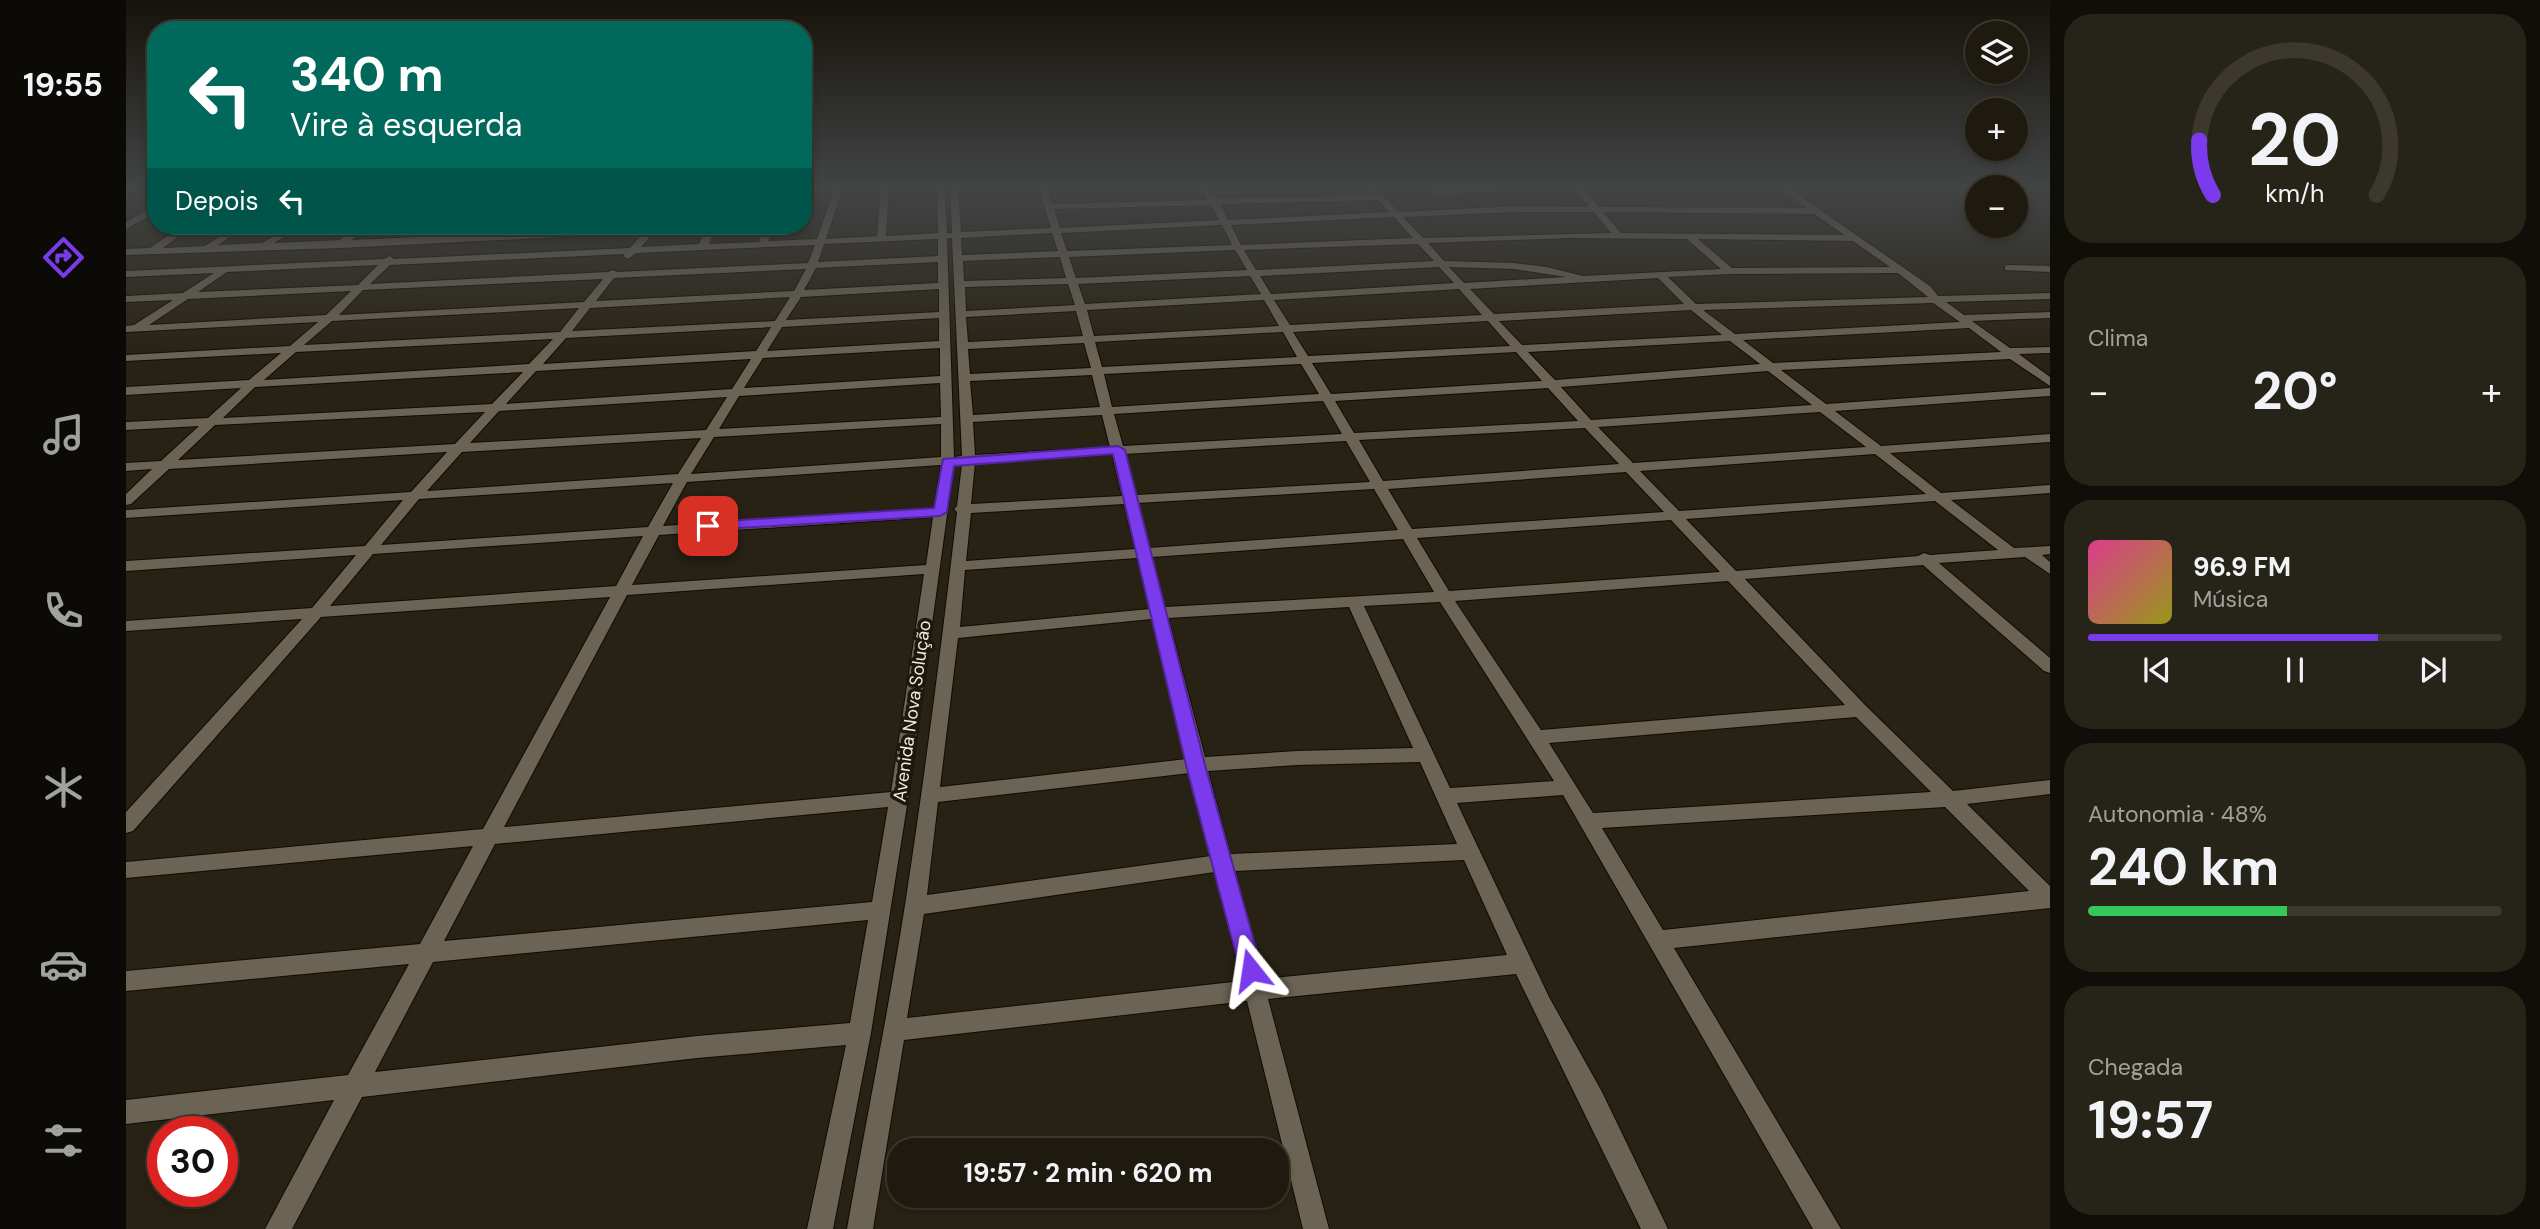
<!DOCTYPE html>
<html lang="pt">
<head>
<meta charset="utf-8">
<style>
  body { margin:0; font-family:"DM Sans",sans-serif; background:#262318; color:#f1f3f6; height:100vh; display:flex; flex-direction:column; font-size:26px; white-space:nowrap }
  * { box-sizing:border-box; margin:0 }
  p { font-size:23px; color:#a1a19e }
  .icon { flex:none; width:38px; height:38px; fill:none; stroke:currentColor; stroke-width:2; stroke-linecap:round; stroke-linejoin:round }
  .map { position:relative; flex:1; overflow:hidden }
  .details { display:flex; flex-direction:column; gap:14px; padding:14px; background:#100e08; width:490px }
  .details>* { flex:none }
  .top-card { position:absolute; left:21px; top:21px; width:665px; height:214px; border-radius:28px; box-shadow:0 4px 10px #0003,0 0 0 2px #3c382f; background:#00695c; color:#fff; overflow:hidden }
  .controls { position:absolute; left:1839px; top:21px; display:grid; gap:14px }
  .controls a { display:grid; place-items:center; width:63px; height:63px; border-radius:50%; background:#1e1a0f; box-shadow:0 4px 10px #0003,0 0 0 2px #3c382f; font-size:35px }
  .speed { position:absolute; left:21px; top:1116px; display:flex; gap:14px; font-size:35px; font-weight:700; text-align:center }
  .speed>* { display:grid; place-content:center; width:91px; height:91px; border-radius:50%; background:#1e1a0f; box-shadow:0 4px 10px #0003,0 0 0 2px #3c382f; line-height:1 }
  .speed .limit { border:10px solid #d22; background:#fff; color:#111 }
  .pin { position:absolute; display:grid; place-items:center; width:60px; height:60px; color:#fff; margin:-30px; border-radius:14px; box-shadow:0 4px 10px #0006 }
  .me { position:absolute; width:77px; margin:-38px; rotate:345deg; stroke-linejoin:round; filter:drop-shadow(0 0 5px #0008) }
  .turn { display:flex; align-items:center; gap:24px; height:147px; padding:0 28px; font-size:32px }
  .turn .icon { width:91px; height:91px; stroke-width:2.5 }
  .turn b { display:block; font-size:49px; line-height:60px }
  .then { display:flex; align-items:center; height:66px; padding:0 28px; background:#0003; gap:14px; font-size:26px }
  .big { font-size:52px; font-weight:700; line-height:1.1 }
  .details .card { flex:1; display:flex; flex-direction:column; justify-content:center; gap:10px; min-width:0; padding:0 24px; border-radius:28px; background:#262318 }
  .details .dial { align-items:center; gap:0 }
  .dial svg { height:182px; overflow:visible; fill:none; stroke:#3c382f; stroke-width:7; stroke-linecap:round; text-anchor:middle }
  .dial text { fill:#f1f3f6; stroke:none }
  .song { display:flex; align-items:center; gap:21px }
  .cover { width:84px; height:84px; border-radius:10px; background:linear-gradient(135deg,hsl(330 70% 55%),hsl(60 70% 35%)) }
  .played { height:7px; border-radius:4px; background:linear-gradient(90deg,#7c3aed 70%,#3c382f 70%) }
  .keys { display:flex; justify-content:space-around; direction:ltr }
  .heat { display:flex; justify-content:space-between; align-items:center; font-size:38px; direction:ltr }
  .charge { height:10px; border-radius:5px; background:linear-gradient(90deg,#34c759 48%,#3c382f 0) }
  .trip { position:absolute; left:761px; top:1138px; width:402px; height:70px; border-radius:28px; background:#1e1a0f; box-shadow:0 4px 10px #0003,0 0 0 2px #3c382f; font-weight:700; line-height:70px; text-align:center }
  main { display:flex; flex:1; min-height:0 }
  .tabs { display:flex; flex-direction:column; width:126px; justify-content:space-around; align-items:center; background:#0c0a06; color:#a1a19e }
  .tabs .icon { width:49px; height:49px }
  .tabs .on { color:#7c3aed }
  .tabs b { font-size:32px; color:#f1f3f6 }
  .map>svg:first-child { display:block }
</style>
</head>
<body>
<main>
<nav class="tabs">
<b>19:55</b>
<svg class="icon on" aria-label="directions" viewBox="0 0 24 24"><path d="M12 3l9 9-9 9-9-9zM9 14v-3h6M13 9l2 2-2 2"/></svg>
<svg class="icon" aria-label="music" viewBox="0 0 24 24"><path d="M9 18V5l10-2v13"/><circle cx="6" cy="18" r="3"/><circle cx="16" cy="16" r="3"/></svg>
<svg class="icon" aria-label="phone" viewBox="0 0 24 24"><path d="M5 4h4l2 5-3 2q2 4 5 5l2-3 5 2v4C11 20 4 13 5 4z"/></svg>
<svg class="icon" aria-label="climate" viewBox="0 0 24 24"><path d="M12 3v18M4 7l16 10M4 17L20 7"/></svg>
<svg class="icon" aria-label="car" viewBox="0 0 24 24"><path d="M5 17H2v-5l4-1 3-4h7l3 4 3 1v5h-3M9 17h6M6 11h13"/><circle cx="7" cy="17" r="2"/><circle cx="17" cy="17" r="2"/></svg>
<svg class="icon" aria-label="filters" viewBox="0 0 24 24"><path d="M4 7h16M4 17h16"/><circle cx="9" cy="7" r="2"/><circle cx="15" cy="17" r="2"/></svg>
</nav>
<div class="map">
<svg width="1924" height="1229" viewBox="0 0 1924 1229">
  <rect width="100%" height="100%" fill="#282214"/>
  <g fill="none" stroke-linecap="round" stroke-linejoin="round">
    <defs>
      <g id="street">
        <path d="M5 187H15L0 196V190Z"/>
        <path d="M709 187H717L700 239 751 236 755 187H763L760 236 812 233 811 187H819L821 233H826L824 187H832L835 232 925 228 912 187H947L943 190H921L926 204 1082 200 1076 187H1084L1091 199 1247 195 1241 187H1249L1273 212 1391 206 1463 207 1447 187H1455L1473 207 1681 208 1652 187H1661L1804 286 1812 296 1924 293V299L1820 302 1838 315 1924 312V318L1846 321 1884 348 1924 347V353L1893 354 1924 377V386L1884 359 1655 370 1700 404 1924 388V396L1709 411 1755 446 1924 434V442L1764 453 1815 493 1924 485V493L1825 500 1888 548 1924 546V554L1916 555 1924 562V574L1899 557 1813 563 1924 658V673L1918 671 1797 565 1619 579 1740 706 1827 791 1924 780V794L1841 804 1924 886V908L1548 948 1715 1229H1687L1437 795 1331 803 1423 997 1476 1092 1542 1229H1515L1390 974 1142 999 1203 1229H1177L1121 1001 778 1040 747 1229H721C740 1121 762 1013 779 905 799 775 816 642 831 512L828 509 831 506 836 464H828L782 799 745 1033 707 1229H681L720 1045 571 1058 236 1097 166 1229H139L208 1100 0 1124V1100L222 1075 283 964 0 991V971L294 944 347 846 0 878V862L357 829 484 597 195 617 7 831 0 833V812L176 619 0 631V621L186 608 230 555 0 571V561L239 546 277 500 0 518V510L285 492 321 452 43 469 5 504 0 505V494L26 469 0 471V463L35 461 73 426 0 430V422L82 418 115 388 0 395V387L123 380 155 353 0 361V355L164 346 192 322 0 332V326L8 325 47 300 0 302V296L57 293 88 273 0 277V271L258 259 264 256 268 259 504 248 517 233 214 248 0 255V249L24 248 56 226H67L37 248 79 246 109 226H120L92 245 136 243 165 226H176L148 243 214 240 231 226H241L226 240 523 226H533L515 247 573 244 582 226H591L583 244 633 242 639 226H648L642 241 691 239ZM1252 200 1263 212 1102 220 1094 204ZM1085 205 1093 220 934 228 928 209ZM1391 212H1468L1485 233 1297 238 1277 217ZM1477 212 1688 214 1719 235 1495 233ZM1268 217 1287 238 1115 245 1105 225ZM1096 225 1106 245 941 251 935 233ZM926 233 932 251 836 255 835 238ZM821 238H826L836 456 828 457ZM1445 238 1561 239 1595 269 1457 276 1421 267 1388 263 1318 261 1302 243ZM812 239V256L692 262 698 244ZM1572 239 1727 241 1764 267 1606 268ZM1292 244 1308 261 1130 270 1118 250ZM689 245 682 263 491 272 487 270 482 272 244 284 264 265 499 254 497 256 502 259 510 253ZM1109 250 1121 270 950 278 943 257ZM934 257 940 278 838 281 837 261ZM812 262V283L678 290 690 268ZM252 265 232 285 72 292 101 272ZM1313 267 1328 283 1145 294 1134 276ZM1323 267 1388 269 1440 277 1338 283ZM680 269 668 291 470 301 488 278ZM1772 273 1802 297 1570 304 1542 277 1604 274ZM1124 276 1135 294 959 304 952 284ZM1532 278 1558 304 1368 314 1344 289ZM477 279 458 302 213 315 237 290ZM942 284 949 305 840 311 839 287ZM813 289V312L660 320 675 297ZM1333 289 1356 315 1164 325 1148 300ZM225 291 200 315 23 325 62 299ZM664 297 649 321 446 331 464 308ZM1138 300 1153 326 968 336 961 310ZM1807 303 1834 322 1609 334 1577 310ZM453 308 434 332 178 345 206 321ZM1565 310 1596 335 1396 345 1373 321ZM950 311 957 336 842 342 840 317ZM813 318V341L641 351 656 327ZM1362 321 1384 346 1182 356 1167 332ZM645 327 630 351 417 364 440 338ZM1843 328 1875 352 1647 363 1617 340ZM1157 332 1171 357 976 367 969 342ZM427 339 403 364 138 380 170 352ZM1604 341 1634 364 1429 380 1402 352ZM958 343 965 368 844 374 842 349ZM814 348V376L618 388 637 358ZM1390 352 1416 381 1205 394 1186 363ZM625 359 606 389 380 404 410 371ZM1175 364 1193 394 986 407 978 374ZM1642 371 1686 405 1465 420 1435 387ZM397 372 366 404 97 418 129 387ZM966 375 974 407 847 415 844 381ZM814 383 815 417 593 429 613 396ZM1422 388 1452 421 1228 433 1209 401ZM601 397 580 430 344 443 373 411ZM1197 401 1216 434 997 446 988 414ZM359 412 329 444 52 460 89 425ZM1694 412 1740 447 1507 463 1472 427ZM976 415 984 447 849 455 847 422ZM815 424V457L565 474 588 437ZM1459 428 1493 464 1257 481 1233 440ZM575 438 552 474 301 491 336 452ZM1220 441 1244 482 1010 495 999 454ZM986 454 996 496 845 504 849 463ZM1749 454 1800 494 1553 511 1514 471ZM815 465 808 508 537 526 561 482ZM1500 472 1538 512 1286 529 1262 489ZM547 483 522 527 255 545 293 499ZM1248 489 1272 530 1023 548 1012 503ZM1809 501 1872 550 1804 555 1798 553 1792 556 1610 571 1560 519ZM998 504 1009 549 840 561 845 513ZM807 517 800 565 506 585 533 535ZM1545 520 1594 572 1323 591 1291 538ZM517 536 490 586 204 606 247 554ZM1277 539 1308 592 1039 607 1026 557ZM1011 558 1024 609 834 627 839 570ZM798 574 765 792 378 827 501 595ZM1602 581 1719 705 1415 730 1329 601ZM1314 602 1428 781 1324 788 1238 606ZM1223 607 1287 748 1171 751 1079 757 1042 618ZM1026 619 1061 759 814 787 832 638ZM1730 717 1805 792 1467 813 1423 743ZM1294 762 1331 844 1104 854 1082 771 1171 765ZM1064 773 1085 856 801 895 812 802ZM762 807 746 902 318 941 369 844ZM1819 807 1903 891 1537 930 1476 828ZM1338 860 1381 955 1137 979 1109 871ZM1089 872 1116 981 781 1018 798 914ZM742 920 724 1023 571 1036 249 1072 307 962Z"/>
        <path d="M1348 187H1387L1383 190 1307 195 1303 192 1307 189Z"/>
        <path d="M30 205V212L0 229V222Z"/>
        <path d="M1882 265 1924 266V272L1879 270V266Z"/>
      </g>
    </defs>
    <use href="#street" stroke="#110b02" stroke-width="2"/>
    <use href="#street" fill="#6b6353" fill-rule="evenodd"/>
  </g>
  <linearGradient id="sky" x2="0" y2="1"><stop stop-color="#16130b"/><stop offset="0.52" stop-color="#424445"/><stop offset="1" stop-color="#424445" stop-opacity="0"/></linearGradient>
  <rect width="1924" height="359" fill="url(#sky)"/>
  <path fill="#7c3aed" stroke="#51269a" stroke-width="2" d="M992 446 999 450 1079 765 1136 970 1133 978 1125 980 1117 978 1114 970 1060 765 987 454 828 466 821 512 814 516 582 530 575 526 582 522 808 508 817 459Z"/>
  <g text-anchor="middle" stroke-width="7" stroke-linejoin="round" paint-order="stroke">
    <g font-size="18" fill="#f1ece3" stroke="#1e180b">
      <text transform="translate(786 711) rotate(-82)" y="6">Avenida Nova Solução</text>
    </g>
  </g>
</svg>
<div class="controls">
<a><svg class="icon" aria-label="layers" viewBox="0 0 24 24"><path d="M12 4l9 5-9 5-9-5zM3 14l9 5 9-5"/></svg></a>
<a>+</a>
<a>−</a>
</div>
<div class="speed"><div class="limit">30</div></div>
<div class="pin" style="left:582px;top:526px;background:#d93025"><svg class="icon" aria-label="arrive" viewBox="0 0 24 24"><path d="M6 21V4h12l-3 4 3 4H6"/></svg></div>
<svg class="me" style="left:1125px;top:970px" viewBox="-20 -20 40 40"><path d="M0-17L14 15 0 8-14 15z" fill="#7c3aed" stroke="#fff" stroke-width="4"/></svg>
<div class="trip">19:57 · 2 min · 620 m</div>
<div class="top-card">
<div class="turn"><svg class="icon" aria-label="left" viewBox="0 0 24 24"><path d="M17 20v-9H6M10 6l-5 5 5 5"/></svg><div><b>340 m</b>Vire à esquerda</div></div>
<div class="then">Depois<svg class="icon" aria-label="left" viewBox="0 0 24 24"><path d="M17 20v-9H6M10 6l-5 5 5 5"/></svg></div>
</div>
</div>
<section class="details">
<div class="card dial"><svg viewBox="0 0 100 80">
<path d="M14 69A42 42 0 1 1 86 69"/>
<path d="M14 69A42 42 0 0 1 8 45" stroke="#7c3aed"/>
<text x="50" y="56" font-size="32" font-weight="700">20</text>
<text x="50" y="72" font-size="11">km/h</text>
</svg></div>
<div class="card"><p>Clima</p>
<div class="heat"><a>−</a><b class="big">20°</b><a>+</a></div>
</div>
<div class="card">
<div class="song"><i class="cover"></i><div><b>96.9 FM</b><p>Música</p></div></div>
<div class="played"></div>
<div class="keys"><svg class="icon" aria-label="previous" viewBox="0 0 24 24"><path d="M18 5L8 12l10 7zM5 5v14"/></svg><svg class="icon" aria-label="pause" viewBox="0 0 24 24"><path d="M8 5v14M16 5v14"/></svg><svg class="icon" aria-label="next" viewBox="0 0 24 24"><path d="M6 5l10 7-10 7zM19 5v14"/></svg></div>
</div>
<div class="card"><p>Autonomia · 48%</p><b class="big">240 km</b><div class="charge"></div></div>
<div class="card"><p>Chegada</p><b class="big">19:57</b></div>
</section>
</main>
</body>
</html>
